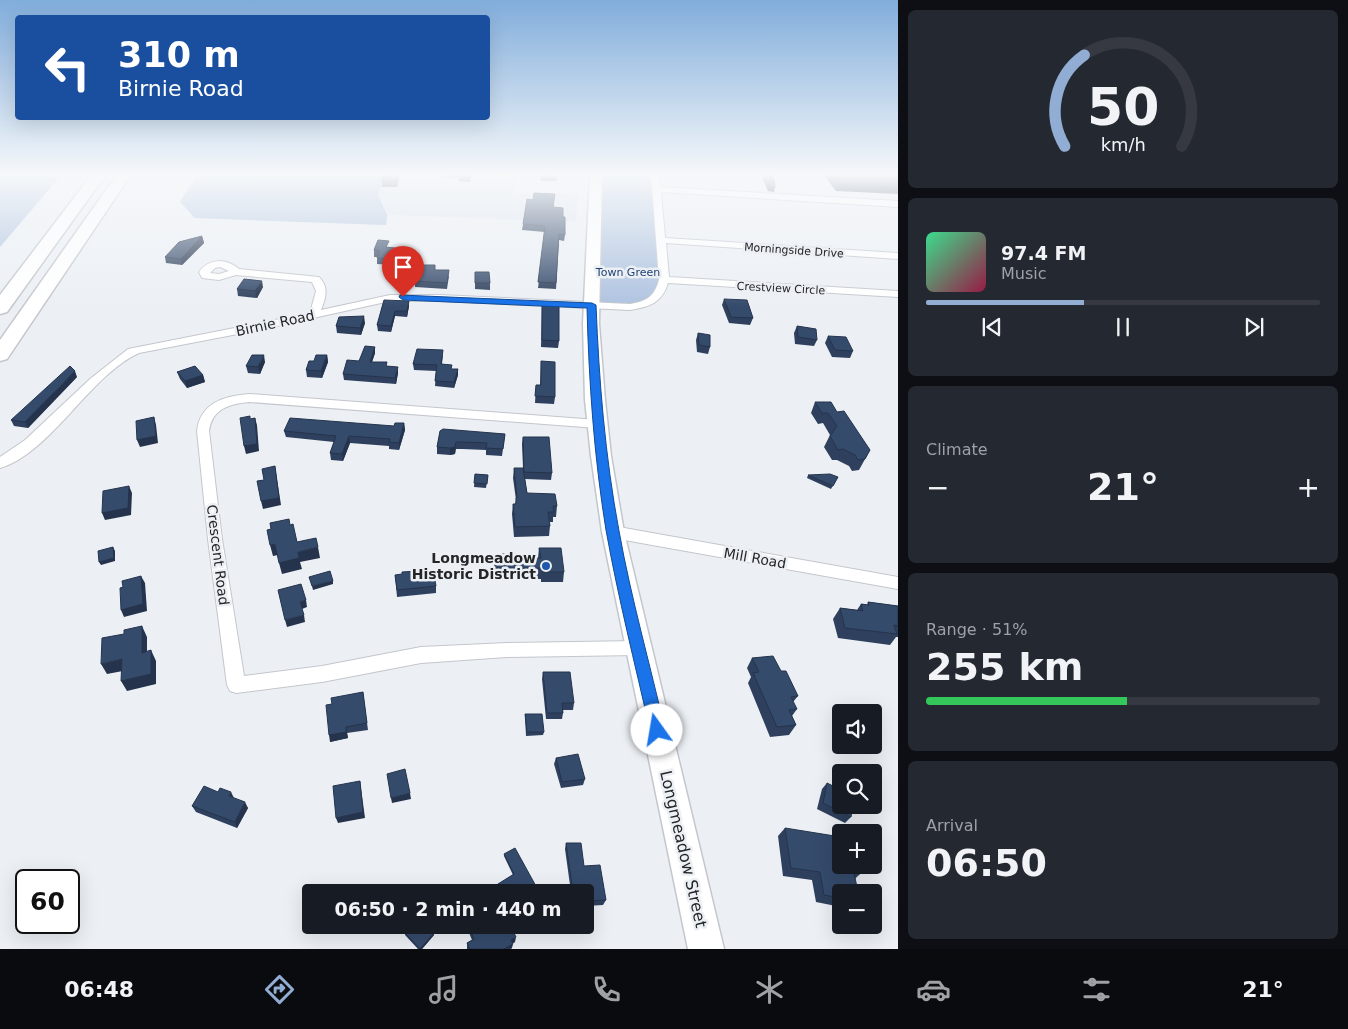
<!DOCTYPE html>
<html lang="en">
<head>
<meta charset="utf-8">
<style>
  body { margin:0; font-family:"DejaVu Sans",sans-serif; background:#242831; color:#f1f3f6; height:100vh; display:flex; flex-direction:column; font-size:19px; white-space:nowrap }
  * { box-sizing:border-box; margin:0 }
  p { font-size:16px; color:#9ea1a6 }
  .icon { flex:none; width:28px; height:28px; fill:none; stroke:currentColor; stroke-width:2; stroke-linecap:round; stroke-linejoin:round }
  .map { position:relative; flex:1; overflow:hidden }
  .details { display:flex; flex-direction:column; gap:10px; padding:10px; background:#0d0f14; width:450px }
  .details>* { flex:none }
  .banner { position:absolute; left:15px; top:15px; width:475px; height:105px; border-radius:5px; box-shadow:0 5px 20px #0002; background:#1a4fa0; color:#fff; overflow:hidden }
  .buttons { position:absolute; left:832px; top:704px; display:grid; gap:10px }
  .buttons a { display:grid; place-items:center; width:50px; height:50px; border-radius:5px; background:#171b24; box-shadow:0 5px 20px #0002; font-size:25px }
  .speed { position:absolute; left:15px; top:869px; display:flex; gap:10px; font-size:25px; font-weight:700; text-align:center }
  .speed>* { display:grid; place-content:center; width:65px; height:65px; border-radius:50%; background:#171b24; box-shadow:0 5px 20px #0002; line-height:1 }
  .speed .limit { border:2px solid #111; border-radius:8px; background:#fff; color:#111 }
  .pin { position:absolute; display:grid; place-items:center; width:42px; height:42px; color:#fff; margin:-51px -21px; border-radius:50% 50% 50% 0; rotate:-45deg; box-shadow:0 0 5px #0007 }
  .pin .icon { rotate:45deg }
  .me { position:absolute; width:55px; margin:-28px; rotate:347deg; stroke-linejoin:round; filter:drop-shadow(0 0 4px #0008) }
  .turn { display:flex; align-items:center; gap:18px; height:105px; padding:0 20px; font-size:22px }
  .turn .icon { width:65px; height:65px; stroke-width:2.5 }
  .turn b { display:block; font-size:35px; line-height:42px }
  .big { font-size:38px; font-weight:600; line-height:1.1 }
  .details .widget { flex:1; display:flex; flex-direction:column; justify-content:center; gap:8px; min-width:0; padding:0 18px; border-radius:8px; background:#242831 }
  .details .dial { align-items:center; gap:0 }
  .dial svg { height:130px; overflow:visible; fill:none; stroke:#363941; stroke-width:7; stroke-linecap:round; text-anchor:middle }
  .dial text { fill:#f1f3f6; stroke:none }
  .song { display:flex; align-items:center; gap:15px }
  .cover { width:60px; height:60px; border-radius:8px; background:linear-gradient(135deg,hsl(150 70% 55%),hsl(340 70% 35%)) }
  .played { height:5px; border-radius:2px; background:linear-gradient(90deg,#92add4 40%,#363941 40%) }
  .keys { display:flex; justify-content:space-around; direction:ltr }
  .heat { display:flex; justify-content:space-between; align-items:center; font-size:28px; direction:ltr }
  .charge { height:8px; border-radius:4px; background:linear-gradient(90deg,#34c759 51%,#363941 0) }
  .trip { position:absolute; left:302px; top:884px; width:292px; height:50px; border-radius:5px; background:#171b24; box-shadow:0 5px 20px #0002; font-weight:600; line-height:50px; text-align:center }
  .tabs { display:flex; height:80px; justify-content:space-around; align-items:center; background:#090b0e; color:#9ea1a6 }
  .tabs .icon { width:35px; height:35px }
  .tabs .active { color:#92add4 }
  .tabs b { font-size:22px; color:#f1f3f6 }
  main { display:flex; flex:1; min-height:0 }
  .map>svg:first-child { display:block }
</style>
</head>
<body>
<main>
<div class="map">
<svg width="898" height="949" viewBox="0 0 898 949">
  <rect width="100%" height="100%" fill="#ecf0f5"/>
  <path fill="#dde5f1" d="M198 173H514V193L578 195 576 222 388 215 386 225 195 218 180 202Z"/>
  <g fill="#afc3e0">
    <path d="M0 173H63L0 247Z"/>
    <path d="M198 173H385L378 195 387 215 386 225 195 218 180 202Z"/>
    <path d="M596 173H655L664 280 642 306 592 305Z"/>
  </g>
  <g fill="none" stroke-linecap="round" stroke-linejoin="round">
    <defs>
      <g id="street">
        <path d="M651 173H659L660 187 898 201V207L661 192 665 238 898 253V259L666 243 669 277 898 291V297L668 283C662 303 649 307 630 310L440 301H390L259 330 139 353C90 375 51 453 0 468V457L25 440 90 379 128 349 310 313 316 291 312 282 236 275 219 280 202 278 199 272C209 258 226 258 239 269L319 277C329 287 326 298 321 310L390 295H440L630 304C647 301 654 297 659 280ZM220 267 229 271 219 274 210 273 215 268Z"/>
        <path d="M249 394 597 420 603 424 597 428 249 402C229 404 212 409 209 431L222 539 244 676 322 666 421 647 507 643 639 641 645 643 648 648 645 653 639 655 507 657 421 663 322 682 236 693 230 691 227 685 208 539 197 431C200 403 224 396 249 394Z"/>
        <path d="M613 526 898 577V589L613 538 608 536 606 532 608 528Z"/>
      </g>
      <path id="primary" d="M590 173H602L599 324 605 400 611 456 624 532 724 949H688L602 532 591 456 585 400 583 324Z"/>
      <g id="highway">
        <path d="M93 173H107L7 312 0 314V295Z"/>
        <path d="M118 173H132L7 359 0 361V340Z"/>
      </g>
    </defs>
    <use href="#street" stroke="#c3c6cc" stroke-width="2"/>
    <use href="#primary" stroke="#c3c6cc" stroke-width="3"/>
    <use href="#highway" stroke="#c3c6cc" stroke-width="3"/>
    <use href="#street" fill="#fff" fill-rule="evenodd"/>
    <use href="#primary" fill="#fff" fill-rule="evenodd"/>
    <use href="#highway" fill="#fff" fill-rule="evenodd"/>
  </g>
  <g fill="#2e405d">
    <path d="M384 173H400L397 187H382V181Z"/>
    <path d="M442 173H471L470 182 459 181V178L442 177Z"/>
    <path d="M540 173H557V181H541Z"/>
    <path d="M707 173H720L719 175 707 174Z"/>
    <path d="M760 173H773L775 187 774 192 768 191Z"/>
    <path d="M822 173H898V194L836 191Z"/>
    <path d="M553 207 563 217 565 235 564 241 559 240 556 289 538 288 545 232 522 230 523 224Z"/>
    <path d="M202 236 204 243 182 265 166 263 165 257Z"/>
    <path d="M389 247 395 248 396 255 392 265 377 264V257H374V250Z"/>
    <path d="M475 272 490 283V290L475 289Z"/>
    <path d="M449 276 447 289 415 287V281Z"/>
    <path d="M263 287 257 298 238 296 237 289Z"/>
    <path d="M724 299 753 318 750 325 729 323 722 305Z"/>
    <path d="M384 300 409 306 407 317 395 316 391 332 378 331 377 325Z"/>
    <path d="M542 305 559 341 558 348 541 347Z"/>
    <path d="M365 323 361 335 337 333 336 326Z"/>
    <path d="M797 326 817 340 814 346 795 344 794 333Z"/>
    <path d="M698 333 710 347 708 354 697 352 696 340Z"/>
    <path d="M828 336 853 351 850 358 832 357 825 343Z"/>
    <path d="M375 347V353L372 362 387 366 398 373 396 384 344 380 343 374Z"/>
    <path d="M327 355 328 362 322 378 307 377 306 370 314 361Z"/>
    <path d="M443 355 442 364 452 369H458V375L454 388 435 386 436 371 414 370 413 364Z"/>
    <path d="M541 361 555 397 554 404 535 403 536 385H540Z"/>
    <path d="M265 362 260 374 248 373 246 366Z"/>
    <path d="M177 372 203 375 205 382 187 388 180 379Z"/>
    <path d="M77 377 28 428 14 426 11 420Z"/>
    <path d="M815 402 837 412 870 450 859 470 852 471 849 466 837 460H832L824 447 830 435 823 423 818 424 811 413Z"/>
    <path d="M404 423 405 430 399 450 389 449V446L350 443 343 461 331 460 330 453 334 442 286 437 284 431 394 426Z"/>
    <path d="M440 431 505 434 502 456 486 455V450L462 449H456L455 454 450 455 437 454V447Z"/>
    <path d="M523 437 552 473 551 480 525 479 527 493 557 506 556 517H553V522H549L550 526 549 536 514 537 512 514 513 504H515L516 500 513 478 514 468H523L522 444Z"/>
    <path d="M475 474 488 475 486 488 474 487Z"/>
    <path d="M808 475 838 477 831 489 807 478Z"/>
    <path d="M539 548 564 572 563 582H541V579H495L494 569 495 558H502V554L517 558H538Z"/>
    <path d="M395 575 436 586V593L397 597Z"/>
    <path d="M868 602 898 606V637H896L890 645 838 638 833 619 840 608 857 610 861 604 867 605Z"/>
    <path d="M752 658 781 671 798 696 793 702 797 709 792 716 796 725 789 735 770 737 748 683 751 677 747 668Z"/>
    <path d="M543 672 574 703 573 710H563V713L562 719H546L542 679Z"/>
    <path d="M363 692 368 730 347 733 348 738 330 742 332 704Z"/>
    <path d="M525 714 544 732 543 735 526 736 525 717Z"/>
    <path d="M556 758 585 779 583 785 561 788 554 764Z"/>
    <path d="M827 783 851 817 845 823 817 809 822 789Z"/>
    <path d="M234 798 248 808 237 828 196 812 192 806Z"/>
    <path d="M785 828 860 874 841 892V907L816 902 812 880 783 876 778 836Z"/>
    <path d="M566 843 584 866 606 900 603 905 586 906V892H565L566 886 570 885 565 849Z"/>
    <path d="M504 854 536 890 533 892H490V889L513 875 504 856Z"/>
    <path d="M467 925H510L515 942 512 943V948L511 949H467V943L472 940 467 928Z"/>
    <path d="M405 933 434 935 422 949H418L405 935Z"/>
  </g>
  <g fill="#25344c">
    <path d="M399 173H400L397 187V181Z"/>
    <path d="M202 236 204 243 182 265 181 259Z"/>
    <path d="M395 248 396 255 392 265V259Z"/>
    <path d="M262 281 263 287 257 298 255 291Z"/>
    <path d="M409 301V306L407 317V311Z"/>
    <path d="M395 311V316L391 332V326Z"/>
    <path d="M364 316 365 323 361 335 360 328Z"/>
    <path d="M375 347V353L370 368V362Z"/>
    <path d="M264 355 265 362 260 374 258 367Z"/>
    <path d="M327 355 328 362 322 378 321 371Z"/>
    <path d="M398 367V373L396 384 395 378Z"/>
    <path d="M458 369V375L454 388V382Z"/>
    <path d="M75 371 77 377 28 428 25 422Z"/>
    <path d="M203 375 205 382 187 388 185 381Z"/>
    <path d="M154 417 156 425 158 443 140 447 137 440Z"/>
    <path d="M255 418 257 425 259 451 246 454 244 446Z"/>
    <path d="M404 423 405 430 399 450V443Z"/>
    <path d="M349 436 350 443 343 461 342 454Z"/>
    <path d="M456 442 455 454 450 455V448Z"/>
    <path d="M275 466 281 505 263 509 261 501Z"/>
    <path d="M129 486 132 493 131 515 105 520 102 513Z"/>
    <path d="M275 544 278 555 273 556 270 545Z"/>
    <path d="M113 547 115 551V561L101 565 99 562Z"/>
    <path d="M318 547 320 558 300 562 302 569 282 574 279 563 298 552Z"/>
    <path d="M141 576 145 583 147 611 124 617 121 610Z"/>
    <path d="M333 581V584L313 590 312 586Z"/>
    <path d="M306 600 307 607 302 609 300 602Z"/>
    <path d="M304 615 305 622 287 627 285 620Z"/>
    <path d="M142 626 147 637V663L142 653Z"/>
    <path d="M151 650 156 661V684L127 691 121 681Z"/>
    <path d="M122 659 128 670 107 674 101 664Z"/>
    <path d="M346 727 348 738 330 742 329 735Z"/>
    <path d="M360 781 365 818 338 823 336 818Z"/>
    <path d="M231 792 234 798 229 796Z"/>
    <path d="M410 793 411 799 392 803 391 798Z"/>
    <path d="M245 802 248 808 237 828 235 822Z"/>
    <path d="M537 888 536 890 533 892H529Z"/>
    <path d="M434 933V935L422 949H420Z"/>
    <path d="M516 937 515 942 510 945 511 940Z"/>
    <path d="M513 944 512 948 504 949Z"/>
  </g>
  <g fill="#354b6c" stroke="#25344c">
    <path d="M384 173H399L397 181H382Z"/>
    <path d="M460 173H471L470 177 459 176Z"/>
    <path d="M541 173H557V175H542Z"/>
    <path d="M764 173H773L775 187H770Z"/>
    <path d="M828 173H898V188L838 185Z"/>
    <path d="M534 193 555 194 553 207 563 208V217H565V235L559 234 556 283 538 282 545 226 523 224 527 199 533 200Z"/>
    <path d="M202 236 181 259 165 257 179 242Z"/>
    <path d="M378 240 389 241 386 247 395 248 392 259 377 258 380 251 374 250Z"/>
    <path d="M418 265H435V270H449L447 283 415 281Z"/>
    <path d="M475 272H489L490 283H475Z"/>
    <path d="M244 279 262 281 255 291 237 289Z"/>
    <path d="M724 299 747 300 753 318 731 317Z"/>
    <path d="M384 300 409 301 407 311H395L391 326 377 325Z"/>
    <path d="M542 305 559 306V341L542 340Z"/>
    <path d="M364 316 360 328 336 326 339 317Z"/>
    <path d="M797 326 816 329 817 340 798 337Z"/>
    <path d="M698 333 710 335V347L699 345Z"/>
    <path d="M828 336 846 337 853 351 835 350Z"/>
    <path d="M365 346 375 347 370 362H387L386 366 398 367 395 378 343 374 347 360 359 361Z"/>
    <path d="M417 349 443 350 441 364 452 365 451 369H458L454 382 435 381 437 365 413 364Z"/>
    <path d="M252 355H264L258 367 246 366Z"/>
    <path d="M316 355H327L321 371 306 370 309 361H314Z"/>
    <path d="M541 361 555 362V397L535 396 536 385H541Z"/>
    <path d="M70 366 75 371 25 422 11 420Z"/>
    <path d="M195 366 203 375 185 381 177 372Z"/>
    <path d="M815 402H831L837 412 844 411 870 450 865 459 858 460 855 455 843 449 838 450 830 436 837 426 828 413H822Z"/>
    <path d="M250 416V419L255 418 257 444 244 446 240 418Z"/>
    <path d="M154 417 156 436 137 440 136 421Z"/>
    <path d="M290 418 394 426 395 423H404L399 443 389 442 390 439 349 436 342 454 330 453 336 436 284 431Z"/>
    <path d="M443 429 505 434 503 449 486 448 487 443 463 442H456L455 447 450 448 437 447 440 431Z"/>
    <path d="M523 437H549L552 473 524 472Z"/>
    <path d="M275 466 279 498 261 501 257 481 264 480 262 469Z"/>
    <path d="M514 468H523L527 493 555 494 557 506H553L554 512H548L550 526 515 527 513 504H516V498H517Z"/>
    <path d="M475 474 488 475 487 484 474 483Z"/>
    <path d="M830 474 838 477 833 486 808 475Z"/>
    <path d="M129 486 128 508 102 513 103 491Z"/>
    <path d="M289 519 290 525 293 524 297 542 316 538 318 547 298 552 299 558 279 563 275 544 270 545 267 530 271 529 270 523Z"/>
    <path d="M113 547 114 558 99 562 98 551Z"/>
    <path d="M539 548H561L564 572H543L542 568H495V558H503L502 554H517V558H541Z"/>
    <path d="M433 570 436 586 397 590 395 575 402 574V572Z"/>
    <path d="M330 571 333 581 312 586 309 577Z"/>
    <path d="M141 576 143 604 121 610 120 588 123 587 122 581Z"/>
    <path d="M301 584 306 600 300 602 304 615 285 620 278 590Z"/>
    <path d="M868 602 898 606V626L894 625 897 634 845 628 840 608 863 611 861 604 869 605Z"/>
    <path d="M142 626V653L151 650V674L121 681 122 659 101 664 102 638 124 634V630Z"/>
    <path d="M773 656 781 671H786L798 696 791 697 797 709 789 710 796 725 777 727 753 673 759 672 752 658Z"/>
    <path d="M543 672H570L574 703H562L563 713H547Z"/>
    <path d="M363 692 367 723 346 727V732L329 735 326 705 332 704 331 698Z"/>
    <path d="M525 714H542L544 732H527Z"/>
    <path d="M578 754 585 779 562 782 556 758Z"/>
    <path d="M405 769 410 793 391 798 387 774Z"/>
    <path d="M360 781 363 812 336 818 333 786Z"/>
    <path d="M827 783 841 790V805H853L851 817 823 803Z"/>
    <path d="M204 786 218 792 220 788 231 792 229 796 245 802 235 822 192 806Z"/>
    <path d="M785 828 841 837V865H858L860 874 854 873 858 892H841V898L824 895 820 872 791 868Z"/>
    <path d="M566 843H581L584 866 600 865 606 900 586 901V892H567L566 886 572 885Z"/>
    <path d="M515 848 537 888 529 892H492L490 889 514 874 504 854Z"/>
    <path d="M411 925H427L434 933 420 949 405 933Z"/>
    <path d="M468 925H510L516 937 511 940 513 944 504 949H470L467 943 474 939Z"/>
  </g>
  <linearGradient id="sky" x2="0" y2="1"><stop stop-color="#81addb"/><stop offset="0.57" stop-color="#f6f8fa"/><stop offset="1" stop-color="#f6f8fa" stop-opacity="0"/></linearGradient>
  <rect width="898" height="306" fill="url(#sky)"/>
  <path fill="#1a73e8" stroke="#114b97" d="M400 295 592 303 596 305C599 381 605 456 619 531 631 598 650 664 665 730L663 735 657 737 652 735 650 730C635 664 618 597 606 530 594 456 589 383 587 308L403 300 399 297Z"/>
  <circle fill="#1f58aa" stroke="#ecf0f5" stroke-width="2" cx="546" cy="566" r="5"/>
  <g text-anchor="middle" stroke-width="5" stroke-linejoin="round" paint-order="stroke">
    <g font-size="11" fill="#242527" stroke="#ecf0f5">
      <text transform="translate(794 250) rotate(4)" y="4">Morningside Drive</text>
      <text transform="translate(781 288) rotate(3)" y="4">Crestview Circle</text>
    </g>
    <g font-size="11" fill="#224374" stroke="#ecf0f5">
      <text x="628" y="276">Town Green</text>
    </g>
    <g font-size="14" fill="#242527" stroke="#ecf0f5">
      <text transform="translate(275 323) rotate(-12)" y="5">Birnie Road</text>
      <text transform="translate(218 555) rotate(83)" y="5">Crescent Road</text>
      <text transform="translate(755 558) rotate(10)" y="5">Mill Road</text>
    </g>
    <g font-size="14" font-weight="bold" fill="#242527" stroke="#ecf0f5" text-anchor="end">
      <text x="536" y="563">Longmeadow<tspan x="536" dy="16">Historic District</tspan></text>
    </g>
    <g font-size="16" fill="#242527" stroke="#ecf0f5">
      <text transform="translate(684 849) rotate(77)" y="6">Longmeadow Street</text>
    </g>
  </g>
</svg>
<div class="buttons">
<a><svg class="icon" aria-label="sound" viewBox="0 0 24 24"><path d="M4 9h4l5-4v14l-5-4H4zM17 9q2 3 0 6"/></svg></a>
<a><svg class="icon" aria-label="search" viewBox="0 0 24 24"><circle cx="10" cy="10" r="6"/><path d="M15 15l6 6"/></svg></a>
<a>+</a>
<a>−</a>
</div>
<div class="speed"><div class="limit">60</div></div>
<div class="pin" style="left:403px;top:297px;background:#d93025"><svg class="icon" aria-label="arrive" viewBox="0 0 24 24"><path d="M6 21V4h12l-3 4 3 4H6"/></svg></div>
<svg class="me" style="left:657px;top:730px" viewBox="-20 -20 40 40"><circle r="19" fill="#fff"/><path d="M0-13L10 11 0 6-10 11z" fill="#1a73e8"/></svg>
<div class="trip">06:50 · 2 min · 440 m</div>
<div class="banner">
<div class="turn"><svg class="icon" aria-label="left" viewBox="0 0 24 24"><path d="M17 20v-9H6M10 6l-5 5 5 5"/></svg><div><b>310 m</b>Birnie Road</div></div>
</div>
</div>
<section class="details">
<div class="widget dial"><svg viewBox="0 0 100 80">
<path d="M14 69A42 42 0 1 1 86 69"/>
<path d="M14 69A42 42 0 0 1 26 13" stroke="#92add4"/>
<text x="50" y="56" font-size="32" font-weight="700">50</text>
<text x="50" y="72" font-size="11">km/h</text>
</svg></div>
<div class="widget">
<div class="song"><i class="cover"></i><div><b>97.4 FM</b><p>Music</p></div></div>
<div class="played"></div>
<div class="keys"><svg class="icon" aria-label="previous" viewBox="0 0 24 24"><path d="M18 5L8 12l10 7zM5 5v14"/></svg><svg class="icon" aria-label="pause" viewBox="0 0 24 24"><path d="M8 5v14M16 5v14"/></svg><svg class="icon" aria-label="next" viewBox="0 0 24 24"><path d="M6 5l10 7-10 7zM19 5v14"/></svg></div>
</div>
<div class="widget"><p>Climate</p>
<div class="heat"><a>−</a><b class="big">21°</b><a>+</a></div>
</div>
<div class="widget"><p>Range · 51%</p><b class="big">255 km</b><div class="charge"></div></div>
<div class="widget"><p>Arrival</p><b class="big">06:50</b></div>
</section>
</main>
<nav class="tabs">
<b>06:48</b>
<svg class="icon active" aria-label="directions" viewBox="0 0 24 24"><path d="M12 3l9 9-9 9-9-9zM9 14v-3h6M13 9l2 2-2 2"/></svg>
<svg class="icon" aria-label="music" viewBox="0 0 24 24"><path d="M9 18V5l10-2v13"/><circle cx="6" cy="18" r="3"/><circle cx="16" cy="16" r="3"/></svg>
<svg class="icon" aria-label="phone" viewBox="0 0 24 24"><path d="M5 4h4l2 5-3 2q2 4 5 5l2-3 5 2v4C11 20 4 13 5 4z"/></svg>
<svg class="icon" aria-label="climate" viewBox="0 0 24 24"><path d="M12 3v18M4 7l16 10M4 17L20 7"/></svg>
<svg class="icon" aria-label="car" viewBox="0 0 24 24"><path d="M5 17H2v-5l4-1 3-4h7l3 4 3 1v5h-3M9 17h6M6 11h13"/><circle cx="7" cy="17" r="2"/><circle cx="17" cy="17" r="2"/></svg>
<svg class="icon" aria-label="filters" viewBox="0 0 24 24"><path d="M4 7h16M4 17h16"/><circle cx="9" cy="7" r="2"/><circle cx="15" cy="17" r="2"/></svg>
<b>21°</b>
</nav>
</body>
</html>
